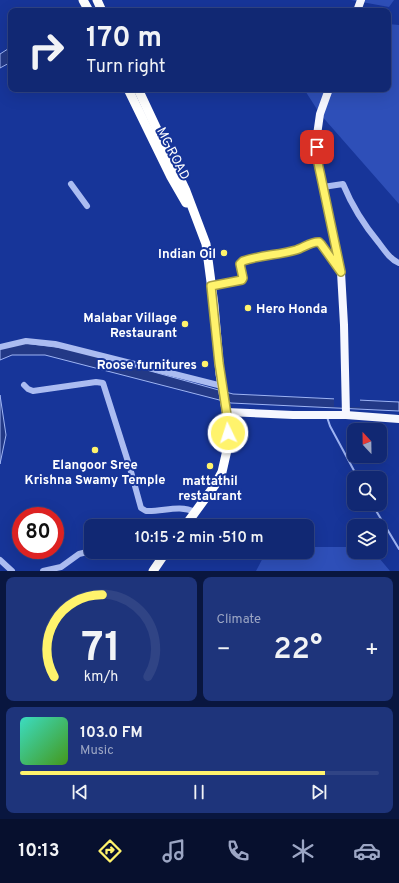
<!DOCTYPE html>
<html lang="en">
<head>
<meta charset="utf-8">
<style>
  body { margin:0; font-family:Overpass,sans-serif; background:#1e347b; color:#f1f3f6; height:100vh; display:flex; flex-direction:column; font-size:15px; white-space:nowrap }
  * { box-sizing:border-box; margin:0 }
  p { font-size:13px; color:#9ca6c4 }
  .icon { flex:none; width:22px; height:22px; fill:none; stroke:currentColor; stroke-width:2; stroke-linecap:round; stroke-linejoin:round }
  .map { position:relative; height:571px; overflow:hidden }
  .drawer { display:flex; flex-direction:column; gap:6px; padding:6px; background:#09163f; flex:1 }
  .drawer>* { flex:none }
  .banner { position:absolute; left:8px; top:8px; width:383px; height:84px; border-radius:8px; box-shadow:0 4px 16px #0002,0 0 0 1px #304485; background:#112873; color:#f1f3f6; overflow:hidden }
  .needle { width:26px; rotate:338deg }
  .controls { position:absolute; left:347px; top:423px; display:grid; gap:8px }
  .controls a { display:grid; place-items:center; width:40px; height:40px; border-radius:8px; background:#112873; box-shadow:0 4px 16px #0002,0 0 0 1px #304485; font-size:20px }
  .speed { position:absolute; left:12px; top:507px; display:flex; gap:8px; font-size:20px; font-weight:700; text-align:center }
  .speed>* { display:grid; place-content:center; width:52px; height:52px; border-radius:50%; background:#112873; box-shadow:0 4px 16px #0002,0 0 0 1px #304485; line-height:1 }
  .speed .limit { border:6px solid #d22; background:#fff; color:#111 }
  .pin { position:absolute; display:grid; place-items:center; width:34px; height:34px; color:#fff; margin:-17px; border-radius:8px; box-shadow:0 2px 6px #0006 }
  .me { position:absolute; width:44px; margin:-22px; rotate:356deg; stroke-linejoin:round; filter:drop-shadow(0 0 3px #0008) }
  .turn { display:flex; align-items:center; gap:14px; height:84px; padding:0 12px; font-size:18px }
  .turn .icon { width:52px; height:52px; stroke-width:2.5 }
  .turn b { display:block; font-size:28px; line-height:34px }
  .big { font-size:30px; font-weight:600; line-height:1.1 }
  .drawer .widget { flex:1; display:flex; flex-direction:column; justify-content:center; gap:6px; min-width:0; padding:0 14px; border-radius:8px; background:#1e347b }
  .drawer .dial { align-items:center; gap:0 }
  .dial svg { height:104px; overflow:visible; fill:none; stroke:#304485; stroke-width:7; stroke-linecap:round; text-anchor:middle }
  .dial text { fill:#f1f3f6; stroke:none }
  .song { display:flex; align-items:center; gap:12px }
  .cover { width:48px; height:48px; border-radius:6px; background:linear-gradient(135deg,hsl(170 70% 55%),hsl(100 70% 35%)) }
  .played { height:4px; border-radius:2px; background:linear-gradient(90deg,#fff36c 85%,#304485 85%) }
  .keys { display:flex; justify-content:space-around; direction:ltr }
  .heat { display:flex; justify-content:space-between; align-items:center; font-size:22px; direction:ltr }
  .drawer .tiles { flex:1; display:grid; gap:6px; grid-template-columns:1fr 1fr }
  .widget:last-child { grid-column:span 2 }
  .trip { position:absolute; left:84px; top:519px; width:230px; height:40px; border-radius:8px; background:#112873; box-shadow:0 4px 16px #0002,0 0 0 1px #304485; font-weight:600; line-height:40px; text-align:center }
  .tabs { display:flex; height:64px; justify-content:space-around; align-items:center; background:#07102e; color:#9ca6c4 }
  .tabs .icon { width:28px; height:28px }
  .tabs .current { color:#fff36c }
  .tabs b { font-size:18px; color:#f1f3f6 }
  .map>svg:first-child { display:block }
</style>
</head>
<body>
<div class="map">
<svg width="399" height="571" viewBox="0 0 399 571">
  <rect width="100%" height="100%" fill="#173599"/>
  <g fill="#2e4fb8">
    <path d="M351 0H394L389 7Z"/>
    <path d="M388 24 399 25V204L320 114 304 89H388Z"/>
    <path d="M307 547H354V552H374L390 571H256L266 552H307Z"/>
  </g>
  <g fill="#233986" stroke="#9eb4f4">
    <path d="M11 47V62L0 68V54Z"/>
    <path d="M16 342 71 349 233 394 399 402V411L231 403 45 355H12L0 360V346Z"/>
    <path d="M0 395 6 435 0 464Z"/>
  </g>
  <rect fill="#173599" x="334" y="398" width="26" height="9"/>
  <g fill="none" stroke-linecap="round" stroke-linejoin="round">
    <g stroke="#9eb4f4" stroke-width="2">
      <path d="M327 417 330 426 358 478"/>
      <path d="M372 504 399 549"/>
    </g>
    <g stroke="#abbcf1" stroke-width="6">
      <path d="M71 184 87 206"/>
      <path d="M323 187 343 184C352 206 364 225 379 243 385 251 390 259 399 263"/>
      <path d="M211 286 242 280 243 278 240 264 243 261C259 255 277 256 293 251 300 249 312 241 319 242L339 270"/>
      <path d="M0 347 26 341 55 344 222 386"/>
      <path d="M24 385 28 389 33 391 96 382 103 383 130 468 141 508 146 511C163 512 179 504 195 512"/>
      <path d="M153 552 164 556"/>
      <path d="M0 560 12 571"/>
      <path d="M43 571 61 567 79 554 91 551"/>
    </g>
    <g stroke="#f6f7ff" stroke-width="8">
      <path d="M357 11 361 0"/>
      <path d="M329 89 320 114 317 135V158L341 272 344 325 346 415"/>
      <path d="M226 412 293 415H346L399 419"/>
    </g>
    <g stroke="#fff" stroke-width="9">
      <path d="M83 0 89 11"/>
      <path d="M97 0 102 11"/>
      <path d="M128 89 171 177 186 203"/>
      <path d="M138 89 186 191 206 244 214 305 220 374 228 422 227 450 222 472 215 485 185 526"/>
      <path d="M153 571 166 552"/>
    </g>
  </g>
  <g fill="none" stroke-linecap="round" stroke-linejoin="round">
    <defs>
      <path id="route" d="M228 433V422L219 363 211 286 242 280 243 278 240 264 243 261C260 255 279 255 296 250 303 248 312 241 319 242L321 244 341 272 317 158V147"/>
    </defs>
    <use href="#route" stroke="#a69e46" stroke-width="10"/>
    <use href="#route" stroke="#fff36c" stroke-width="7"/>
  </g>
  <g fill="#fff36c" stroke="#173599" stroke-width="1.5">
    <circle cx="224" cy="253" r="4"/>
    <circle cx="248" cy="308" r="4"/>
    <circle cx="185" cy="324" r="4"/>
    <circle cx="205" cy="364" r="4"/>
    <circle cx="95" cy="450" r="4"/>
    <circle cx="210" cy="466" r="4"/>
  </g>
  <g text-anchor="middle" stroke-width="4" stroke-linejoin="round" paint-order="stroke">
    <g font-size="13" fill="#fff" stroke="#173599">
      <text transform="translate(174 153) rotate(63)" y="5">MC ROAD</text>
    </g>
    <g font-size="13" font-weight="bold" fill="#fff" stroke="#173599" text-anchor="end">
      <text x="216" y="258">Indian Oil</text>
      <text x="256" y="313" text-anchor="start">Hero Honda</text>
      <text x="177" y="322">Malabar Village<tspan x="177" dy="15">Restaurant</tspan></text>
      <text x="197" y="369">Roose furnitures</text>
      <text x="95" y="469" text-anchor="middle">Elangoor Sree<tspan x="95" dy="15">Krishna Swamy Temple</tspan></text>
      <text x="210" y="485" text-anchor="middle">mattathil<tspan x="210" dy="15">restaurant</tspan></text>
    </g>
  </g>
</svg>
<div class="controls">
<a><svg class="needle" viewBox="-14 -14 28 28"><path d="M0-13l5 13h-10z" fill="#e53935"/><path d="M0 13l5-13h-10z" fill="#9ca6c4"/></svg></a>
<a><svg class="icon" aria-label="search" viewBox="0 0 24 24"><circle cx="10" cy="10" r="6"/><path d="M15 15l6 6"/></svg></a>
<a><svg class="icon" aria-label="layers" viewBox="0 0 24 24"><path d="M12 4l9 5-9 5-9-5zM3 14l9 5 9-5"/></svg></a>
</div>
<div class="speed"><div class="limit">80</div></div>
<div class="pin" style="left:317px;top:147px;background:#d93025"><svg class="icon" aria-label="arrive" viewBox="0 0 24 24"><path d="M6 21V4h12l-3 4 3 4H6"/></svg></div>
<svg class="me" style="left:228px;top:433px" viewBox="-20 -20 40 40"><circle r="17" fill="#fff36c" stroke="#fff" stroke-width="3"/><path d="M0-11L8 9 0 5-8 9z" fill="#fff"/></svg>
<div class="trip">10:15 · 2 min · 510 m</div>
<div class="banner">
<div class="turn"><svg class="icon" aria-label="right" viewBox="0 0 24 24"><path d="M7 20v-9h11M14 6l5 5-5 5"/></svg><div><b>170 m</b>Turn right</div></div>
</div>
</div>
<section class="drawer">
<div class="tiles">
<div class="widget dial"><svg viewBox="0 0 100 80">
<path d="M14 69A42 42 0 1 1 86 69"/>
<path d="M14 69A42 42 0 0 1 51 6" stroke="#fff36c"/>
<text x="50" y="56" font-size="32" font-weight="700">71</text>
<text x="50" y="72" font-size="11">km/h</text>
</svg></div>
<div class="widget"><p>Climate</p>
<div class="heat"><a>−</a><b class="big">22°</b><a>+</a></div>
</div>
<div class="widget">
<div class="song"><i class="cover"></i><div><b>103.0 FM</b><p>Music</p></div></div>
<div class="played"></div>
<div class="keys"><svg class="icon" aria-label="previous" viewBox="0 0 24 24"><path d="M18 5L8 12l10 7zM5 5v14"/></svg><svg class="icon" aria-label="pause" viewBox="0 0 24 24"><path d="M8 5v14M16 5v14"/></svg><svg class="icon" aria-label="next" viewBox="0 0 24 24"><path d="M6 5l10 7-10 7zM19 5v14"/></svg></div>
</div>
</div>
</section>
<nav class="tabs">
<b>10:13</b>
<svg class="icon current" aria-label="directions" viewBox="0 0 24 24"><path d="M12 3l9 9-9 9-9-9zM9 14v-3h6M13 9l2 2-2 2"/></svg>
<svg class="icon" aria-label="music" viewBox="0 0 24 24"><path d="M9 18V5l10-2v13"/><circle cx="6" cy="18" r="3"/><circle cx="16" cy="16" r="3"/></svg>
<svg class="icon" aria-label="phone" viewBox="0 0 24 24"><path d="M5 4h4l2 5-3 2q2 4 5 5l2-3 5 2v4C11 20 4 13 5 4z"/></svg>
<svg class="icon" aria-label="climate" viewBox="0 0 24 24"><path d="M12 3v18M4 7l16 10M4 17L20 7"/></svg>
<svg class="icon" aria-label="car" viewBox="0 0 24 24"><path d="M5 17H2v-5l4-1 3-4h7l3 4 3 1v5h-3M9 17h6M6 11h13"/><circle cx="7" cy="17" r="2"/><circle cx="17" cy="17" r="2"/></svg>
</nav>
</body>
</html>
